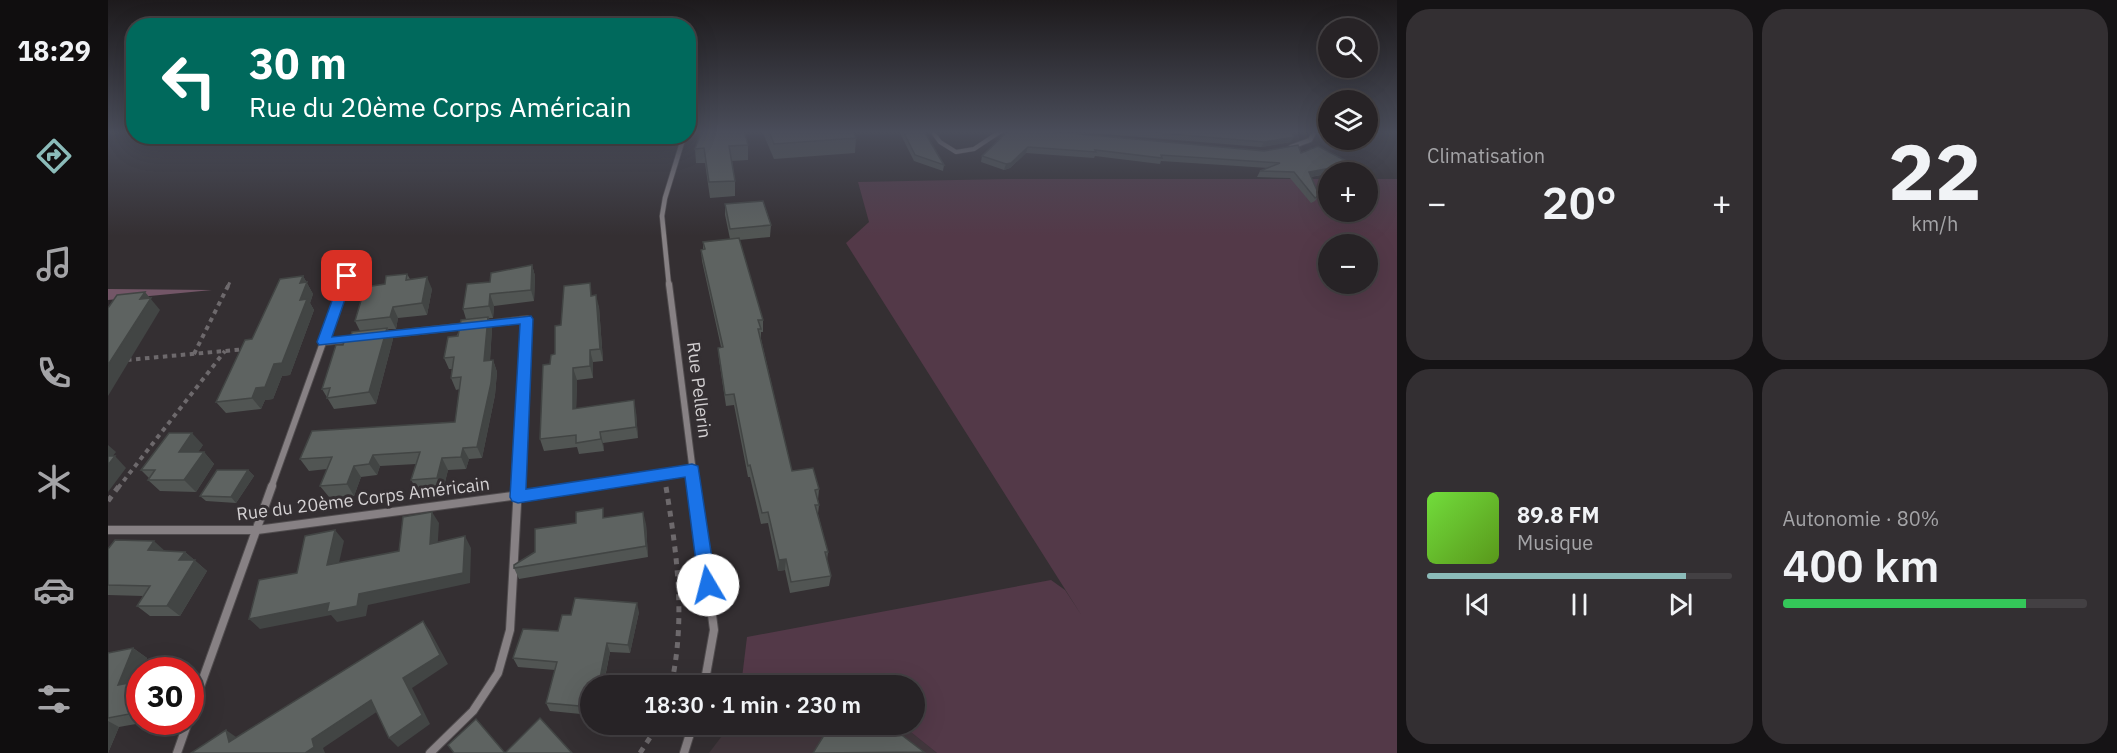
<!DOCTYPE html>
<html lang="fr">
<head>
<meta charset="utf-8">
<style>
  body { margin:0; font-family:"IBM Plex Sans",sans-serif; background:#332f32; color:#f1f3f6; height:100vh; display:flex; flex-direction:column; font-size:22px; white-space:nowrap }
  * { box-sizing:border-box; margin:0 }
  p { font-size:20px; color:#a4a4a7 }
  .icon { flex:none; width:33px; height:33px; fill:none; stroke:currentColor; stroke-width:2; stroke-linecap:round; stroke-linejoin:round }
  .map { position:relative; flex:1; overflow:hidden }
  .details { display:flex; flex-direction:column; gap:9px; padding:9px; background:#151315; width:720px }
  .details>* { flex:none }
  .banner { position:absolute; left:18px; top:18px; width:570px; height:126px; border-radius:24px; box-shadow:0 6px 24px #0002,0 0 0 2px #434043; background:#00695c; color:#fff; overflow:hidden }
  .fabs { position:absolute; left:1210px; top:18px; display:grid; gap:12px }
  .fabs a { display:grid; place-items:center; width:60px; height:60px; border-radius:50%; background:#272326; box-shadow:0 6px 24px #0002,0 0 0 2px #434043; font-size:30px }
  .speed { position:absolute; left:18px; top:657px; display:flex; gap:12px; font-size:30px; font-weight:700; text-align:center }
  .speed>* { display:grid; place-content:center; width:78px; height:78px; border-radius:50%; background:#272326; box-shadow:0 6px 24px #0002,0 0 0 2px #434043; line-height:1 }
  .speed .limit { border:9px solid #d22; background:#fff; color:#111 }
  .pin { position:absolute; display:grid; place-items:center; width:51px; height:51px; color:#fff; margin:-26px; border-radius:12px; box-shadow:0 3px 9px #0006 }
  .me { position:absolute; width:66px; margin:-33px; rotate:352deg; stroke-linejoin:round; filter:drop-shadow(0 0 4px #0008) }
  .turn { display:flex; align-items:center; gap:21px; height:126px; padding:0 24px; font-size:27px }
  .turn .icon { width:78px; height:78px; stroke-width:2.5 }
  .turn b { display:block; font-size:42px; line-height:51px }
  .big { font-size:45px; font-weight:600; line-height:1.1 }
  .details .tile { flex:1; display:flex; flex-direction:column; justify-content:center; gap:9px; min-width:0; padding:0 21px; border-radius:24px; background:#332f32 }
  .details .dial { align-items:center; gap:0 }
  .dial b { font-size:78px; line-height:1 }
  .song { display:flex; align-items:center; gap:18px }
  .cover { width:72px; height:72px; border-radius:9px; background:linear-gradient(135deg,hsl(100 70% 55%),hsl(90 70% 35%)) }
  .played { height:6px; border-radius:3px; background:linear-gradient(90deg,#8bbbb9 85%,#434043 85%) }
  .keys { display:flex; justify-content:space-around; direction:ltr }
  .heat { display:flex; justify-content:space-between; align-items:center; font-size:33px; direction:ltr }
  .charge { height:9px; border-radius:4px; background:linear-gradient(90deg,#34c759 80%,#434043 0) }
  .details .tiles { flex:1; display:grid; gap:9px; grid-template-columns:repeat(2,1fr) }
  .trip { position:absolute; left:472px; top:675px; width:345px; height:60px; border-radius:30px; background:#272326; box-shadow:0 6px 24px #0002,0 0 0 2px #434043; font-weight:600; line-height:60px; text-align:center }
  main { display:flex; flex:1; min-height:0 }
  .tabs { display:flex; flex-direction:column; width:108px; justify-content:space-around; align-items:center; background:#100e0f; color:#a4a4a7 }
  .tabs .icon { width:42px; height:42px }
  .tabs .current { color:#8bbbb9 }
  .tabs b { font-size:27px; color:#f1f3f6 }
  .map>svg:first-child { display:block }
</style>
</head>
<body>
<main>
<nav class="tabs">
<b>18:29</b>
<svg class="icon current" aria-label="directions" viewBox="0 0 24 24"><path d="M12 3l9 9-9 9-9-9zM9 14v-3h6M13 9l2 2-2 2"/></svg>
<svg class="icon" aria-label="music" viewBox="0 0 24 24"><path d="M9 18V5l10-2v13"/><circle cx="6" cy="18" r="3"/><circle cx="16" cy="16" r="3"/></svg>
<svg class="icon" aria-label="phone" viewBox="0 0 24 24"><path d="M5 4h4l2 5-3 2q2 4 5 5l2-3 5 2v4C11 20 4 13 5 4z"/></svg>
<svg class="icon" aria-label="climate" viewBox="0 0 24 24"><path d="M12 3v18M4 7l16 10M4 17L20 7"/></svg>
<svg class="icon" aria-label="car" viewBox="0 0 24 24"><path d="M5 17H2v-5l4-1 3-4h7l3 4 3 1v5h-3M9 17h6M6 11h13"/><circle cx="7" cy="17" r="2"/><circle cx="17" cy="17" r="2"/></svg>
<svg class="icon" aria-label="filters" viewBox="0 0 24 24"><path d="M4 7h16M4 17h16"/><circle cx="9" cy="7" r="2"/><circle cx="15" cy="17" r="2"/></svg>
</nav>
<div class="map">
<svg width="1289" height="753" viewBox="0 0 1289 753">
  <rect width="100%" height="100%" fill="#342f32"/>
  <path fill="#42373d" d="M623 724 794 725 829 753H601Z"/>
  <path fill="#533948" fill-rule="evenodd" d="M897 179H1221V212H1260V179H1289V753H829L794 725 807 724V686H633L639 637 943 580 957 590 974 616 738 243 761 222 750 182ZM1221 244H1260V284H1221Z"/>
  <path fill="#735667" d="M0 289 104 290 0 300Z"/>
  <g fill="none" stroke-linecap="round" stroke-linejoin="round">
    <defs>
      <path id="lane" d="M824 131 832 142 848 152 866 149 893 131"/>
      <g id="street-far2">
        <path d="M1183 147 1202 140 1207 131"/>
        <path d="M236 286 239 276"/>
        <path d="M561 286 554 216 557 198 576 136"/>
      </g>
      <g id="street-far1">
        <path d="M561 284 587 488"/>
        <path d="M377 324 419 319 410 488"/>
        <path d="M276 335 358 326"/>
        <path d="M216 342 245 339"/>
        <path d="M163 488 236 284"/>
        <path d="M469 488 584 470"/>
      </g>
      <g id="street">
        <path d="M587 486 606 630 596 686"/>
        <path d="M0 530H149L479 486"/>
        <path d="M82 715 164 486"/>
        <path d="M69 753 80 722"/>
        <path d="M322 753 365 711 390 673 402 630 410 486"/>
        <path d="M576 753 585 724"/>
      </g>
    </defs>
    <use href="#lane" stroke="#4f4b4d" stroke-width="5"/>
    <use href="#street-far2" stroke="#4f4b4d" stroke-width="6"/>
    <use href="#street-far1" stroke="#4f4b4d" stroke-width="8"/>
    <use href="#street" stroke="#4f4b4d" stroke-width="10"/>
    <path stroke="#6d696c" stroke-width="3" stroke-dasharray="4 4" stroke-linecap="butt" d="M120 286 122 282"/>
    <g stroke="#6d696c" stroke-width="4" stroke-dasharray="4.5 4.5" stroke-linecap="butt">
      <path d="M86 354 121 284"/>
      <path d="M19 360 138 349"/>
      <path d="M10 488 117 351"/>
    </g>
    <g stroke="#6d696c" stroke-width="5" stroke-dasharray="6 6" stroke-linecap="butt">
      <path d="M558 487C569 554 578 619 563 686"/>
      <path d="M0 501 11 486"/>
      <path d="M532 753 551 724"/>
    </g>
    <use href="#lane" stroke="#878184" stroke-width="4"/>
    <use href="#street-far2" stroke="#878184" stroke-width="4.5"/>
    <use href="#street-far1" stroke="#878184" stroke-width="6"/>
    <use href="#street" stroke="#878184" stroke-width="8"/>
  </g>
  <g fill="#515553">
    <path d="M654 131H745L748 138 747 153 666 159Z"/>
    <path d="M791 131H816L836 165 835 171 806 161Z"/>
    <path d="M900 131 1193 153 1244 164 1240 170 1203 177 1211 195 1207 201 1203 203 1182 178 1149 177 1152 171 1160 168 1053 161 1052 164 987 156 986 158 918 153 902 168 896 170 873 162 874 156Z"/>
    <path d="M959 131H1183V142L1153 147Z"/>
    <path d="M191 136H232L231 140 193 142Z"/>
    <path d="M640 145V160L624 161 627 181V196L602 198 597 163H588L587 149Z"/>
    <path d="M617 204 663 225 662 237 631 240 655 320V332H653V339L684 471 711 489 710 500 711 505 710 514 720 552 719 560 723 576 721 586 682 593 677 570 670 571 660 523 653 524 642 477H640L626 405 618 406 611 359 610 348 613 347 594 261 593 250 595 249V242L622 239 617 215Z"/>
    <path d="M424 265 427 276 426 301 386 306 385 318H381L384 328 382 361 385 360 389 372 387 395 374 458 361 459 358 469 340 470 335 490 310 491 303 480 308 464 272 466 269 475 253 477 246 496 221 497 212 486 219 469 201 471 192 459 347 422 352 389 348 390 343 378 344 369H341L336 358 358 319 355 309 382 282Z"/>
    <path d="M299 274 302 279 324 289 319 315 290 318 288 329H280L285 339 268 404 226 409 214 389 235 345 252 331 247 321 277 284Z"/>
    <path d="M195 276 205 294 202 303 206 310 182 375 174 376 165 399 157 400 153 409 118 413 108 402Z"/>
    <path d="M485 295 491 307 495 361 485 362V378L469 380 468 408 528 412 530 438 495 443 496 451 471 454 469 447 436 451 432 439 442 364 447 354 453 325Z"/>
    <path d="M95 445 90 452H96L106 464 88 492 52 491 40 480 41 478 33 470Z"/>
    <path d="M140 470 146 476 128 503 98 501 92 496Z"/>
    <path d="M497 518 538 524 540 557 411 579 406 568Z"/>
    <path d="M0 549 77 552 99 571 72 616H42L29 606 35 596 0 595Z"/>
    <path d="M531 612 522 653 502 652 496 683 505 684V686H483V715L442 711 438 703 447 670 410 667 405 658 450 631 463 615Z"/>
    <path d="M25 648 39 658 34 670H32L30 681H32V722H39L11 727 0 753V653Z"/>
  </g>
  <g fill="#424544">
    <path d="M1186 137 1183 142 1153 147 1156 142Z"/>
    <path d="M920 147 918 153 902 168 896 170 898 164Z"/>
    <path d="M1244 164 1240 170 1221 172V173L1197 178 1201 172Z"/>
    <path d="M424 265 427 276 426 301 423 290Z"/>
    <path d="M195 276 205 294 202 303 206 310 182 375 174 376 165 399 157 400 153 409 144 398 192 300V283Z"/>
    <path d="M319 277 324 289 319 315 314 303Z"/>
    <path d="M37 292 52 310 0 396V365L32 299Z"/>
    <path d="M382 294 386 306 385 318 381 306Z"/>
    <path d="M488 295 491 307 495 361 492 349Z"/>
    <path d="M285 307 290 318 288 329 282 317Z"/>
    <path d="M380 317 384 328 381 373 376 361Z"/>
    <path d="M279 328 285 339 268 404 261 392Z"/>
    <path d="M482 350 485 362V378L482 366Z"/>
    <path d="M385 360 389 372 387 395 374 458 369 447Z"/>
    <path d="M465 368 469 380 468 421 465 409Z"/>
    <path d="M526 400 528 412 530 438 528 427Z"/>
    <path d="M492 432 495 443 496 451 493 439Z"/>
    <path d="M84 433 95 445 82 464 71 452Z"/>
    <path d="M0 445 8 452 0 462Z"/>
    <path d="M355 448 361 459 358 469 353 457Z"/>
    <path d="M96 452 106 464 88 492 76 480Z"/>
    <path d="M265 455 272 466 269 475 261 464Z"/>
    <path d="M7 456 18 468 0 492V465Z"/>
    <path d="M334 458 340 470 335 490 329 478Z"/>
    <path d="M246 466 253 477 246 496 239 484Z"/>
    <path d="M140 470 146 476 128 503 123 497Z"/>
    <path d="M324 512 331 523 329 555 322 544Z"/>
    <path d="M535 512 538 524 540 557 538 546Z"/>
    <path d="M227 530 236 541 228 576 219 565Z"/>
    <path d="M357 536 363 548 362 583 260 605 258 616 229 622 223 615 152 629 141 619 251 594Z"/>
    <path d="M46 541 58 552 40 550Z"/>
    <path d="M77 552 99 571 72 616 59 606 71 560Z"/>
    <path d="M678 559 677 570 670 571 671 560Z"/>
    <path d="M529 603 531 612 522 653 520 645Z"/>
    <path d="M315 621 322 631 340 664 304 688 322 724 290 747 281 738 295 678Z"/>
    <path d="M499 643 502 652 495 686 491 683Z"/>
    <path d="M25 648 39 658 34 670H32V677L25 694 10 685Z"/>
    <path d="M263 700 273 709 215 748 217 753H197L204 739Z"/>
    <path d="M0 721 11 727 0 753Z"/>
    <path d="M118 730 131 739 121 742Z"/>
  </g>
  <g fill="#5e6361" stroke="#424544" stroke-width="1.5">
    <path d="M593 131H636L640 145 621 146 627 181 601 182 596 148 587 149Z"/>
    <path d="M661 131H745L748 138 666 144Z"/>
    <path d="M795 131H816L836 165 807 155Z"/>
    <path d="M900 131H939L1156 151 1190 145 1193 153 1210 146 1244 164 1201 172 1211 195 1207 198 1186 172 1152 171 1172 163 1053 155 1054 158 987 150 988 152 920 147 903 163 898 164 874 156Z"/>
    <path d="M1028 131H1183L1186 137 1156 142Z"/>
    <path d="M655 201 663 225 622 229 617 204Z"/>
    <path d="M631 238 655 320H650L653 329H650L684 471 705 468 711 489 707 490 711 505H707L720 552H717L723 576 683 582 678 559 671 560 660 512 654 513 642 465 640 466 626 394 617 395 610 348 615 347 593 250 597 249 595 242Z"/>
    <path d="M424 265 423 290 382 294 381 306 355 309 359 284 382 282 383 273Z"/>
    <path d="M299 274 298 280 319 277 314 303 285 307 282 317 247 321 257 287 277 284 278 276Z"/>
    <path d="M195 276 192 283 199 282 192 300 199 299 174 363 166 364 157 387 148 388 144 398 108 402 137 340 144 339 172 279Z"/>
    <path d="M482 283 483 296 488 295 492 349 482 350V366L465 368V409L526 400 528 427 492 432 493 439 468 443V435L432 439 435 365 442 364 443 355 447 354V326L453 325 456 286Z"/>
    <path d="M37 292 32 299 43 298 0 365V308L9 295Z"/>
    <path d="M380 317 376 361 385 360 383 383 369 447 355 448 353 457 334 458 329 478 303 480 312 452 265 455 261 464 246 466 239 484 212 486 224 457 192 459 204 431 347 422 353 377 343 378 346 357 336 358 340 337 350 336 353 320Z"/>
    <path d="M279 328 261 392 219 398 222 388 214 389 228 345H235L238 336H243L244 332Z"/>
    <path d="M61 433H84L71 452H96L76 480H40L47 470H33Z"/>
    <path d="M0 456H7L0 465Z"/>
    <path d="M109 470H140L123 497 92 496Z"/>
    <path d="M495 508V518L535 512 538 546 406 568V565L427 552V529L468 523V512Z"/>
    <path d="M324 512 322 544 357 536 355 573 251 594 249 606 219 612 221 603 141 619 151 580 189 573 197 536 227 530 219 565 291 551 295 517Z"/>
    <path d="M7 540 46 541 40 550 77 552 71 560H87L59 606H29L42 586 0 585V549Z"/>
    <path d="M467 598 529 603 520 645 499 643 491 683 505 684 504 686H483V707L438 703 449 662 405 658 415 629 450 631 454 615H463Z"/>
    <path d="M315 621 332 655 295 678 314 715 281 738 263 700 204 739 206 747 197 753H83L118 730 121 742Z"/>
    <path d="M25 648 10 685 32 681V712L0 718V653Z"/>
    <path d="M432 718 464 753H346L340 745 368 719 397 753Z"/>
    <path d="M723 724H779L816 752 705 753Z"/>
  </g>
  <linearGradient id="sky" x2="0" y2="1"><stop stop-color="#1d1a1c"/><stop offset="0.56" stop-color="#4a4d5a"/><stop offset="1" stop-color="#4a4d5a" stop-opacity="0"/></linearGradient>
  <rect width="1289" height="236" fill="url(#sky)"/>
  <path fill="#1a73e8" stroke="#114b97" stroke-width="1.5" d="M239 272 245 276 224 337 423 316 425 319 418 489 584 464 590 466 608 585 606 590 600 593 593 590 591 585 577 477 410 503 404 501 402 497 412 324 211 345 209 342 233 276Z"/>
  <g text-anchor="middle" stroke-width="6" stroke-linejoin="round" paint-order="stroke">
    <g font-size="18" fill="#d3d0d2" stroke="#342f32">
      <text transform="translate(591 390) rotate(83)" y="6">Rue Pellerin</text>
      <text transform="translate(255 499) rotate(-7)" y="6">Rue du 20ème Corps Américain</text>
    </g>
  </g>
</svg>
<div class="fabs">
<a><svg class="icon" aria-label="search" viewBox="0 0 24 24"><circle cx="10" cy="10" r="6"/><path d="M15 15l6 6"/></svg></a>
<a><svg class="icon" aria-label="layers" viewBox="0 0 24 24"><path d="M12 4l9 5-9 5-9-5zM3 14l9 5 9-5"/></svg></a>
<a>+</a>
<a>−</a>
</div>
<div class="speed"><div class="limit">30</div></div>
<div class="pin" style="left:239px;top:276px;background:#d93025"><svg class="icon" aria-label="arrive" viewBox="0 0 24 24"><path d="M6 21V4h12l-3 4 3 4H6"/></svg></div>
<svg class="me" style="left:600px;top:585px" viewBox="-20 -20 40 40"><circle r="19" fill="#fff"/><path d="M0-13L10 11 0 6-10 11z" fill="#1a73e8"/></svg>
<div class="trip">18:30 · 1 min · 230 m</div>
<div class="banner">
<div class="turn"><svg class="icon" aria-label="left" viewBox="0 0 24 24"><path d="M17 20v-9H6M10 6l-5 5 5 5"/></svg><div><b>30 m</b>Rue du 20ème Corps Américain</div></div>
</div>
</div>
<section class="details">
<div class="tiles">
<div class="tile"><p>Climatisation</p>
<div class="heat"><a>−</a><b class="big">20°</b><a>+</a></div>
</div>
<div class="tile dial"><b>22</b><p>km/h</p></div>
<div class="tile">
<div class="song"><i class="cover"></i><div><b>89.8 FM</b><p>Musique</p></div></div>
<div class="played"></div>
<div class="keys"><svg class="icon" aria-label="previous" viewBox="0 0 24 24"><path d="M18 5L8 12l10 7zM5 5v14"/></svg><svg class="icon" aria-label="pause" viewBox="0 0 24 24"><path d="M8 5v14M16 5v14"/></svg><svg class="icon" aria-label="next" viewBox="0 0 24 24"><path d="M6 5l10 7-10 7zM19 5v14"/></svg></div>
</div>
<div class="tile"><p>Autonomie · 80%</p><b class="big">400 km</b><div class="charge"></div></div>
</div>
</section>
</main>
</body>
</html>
